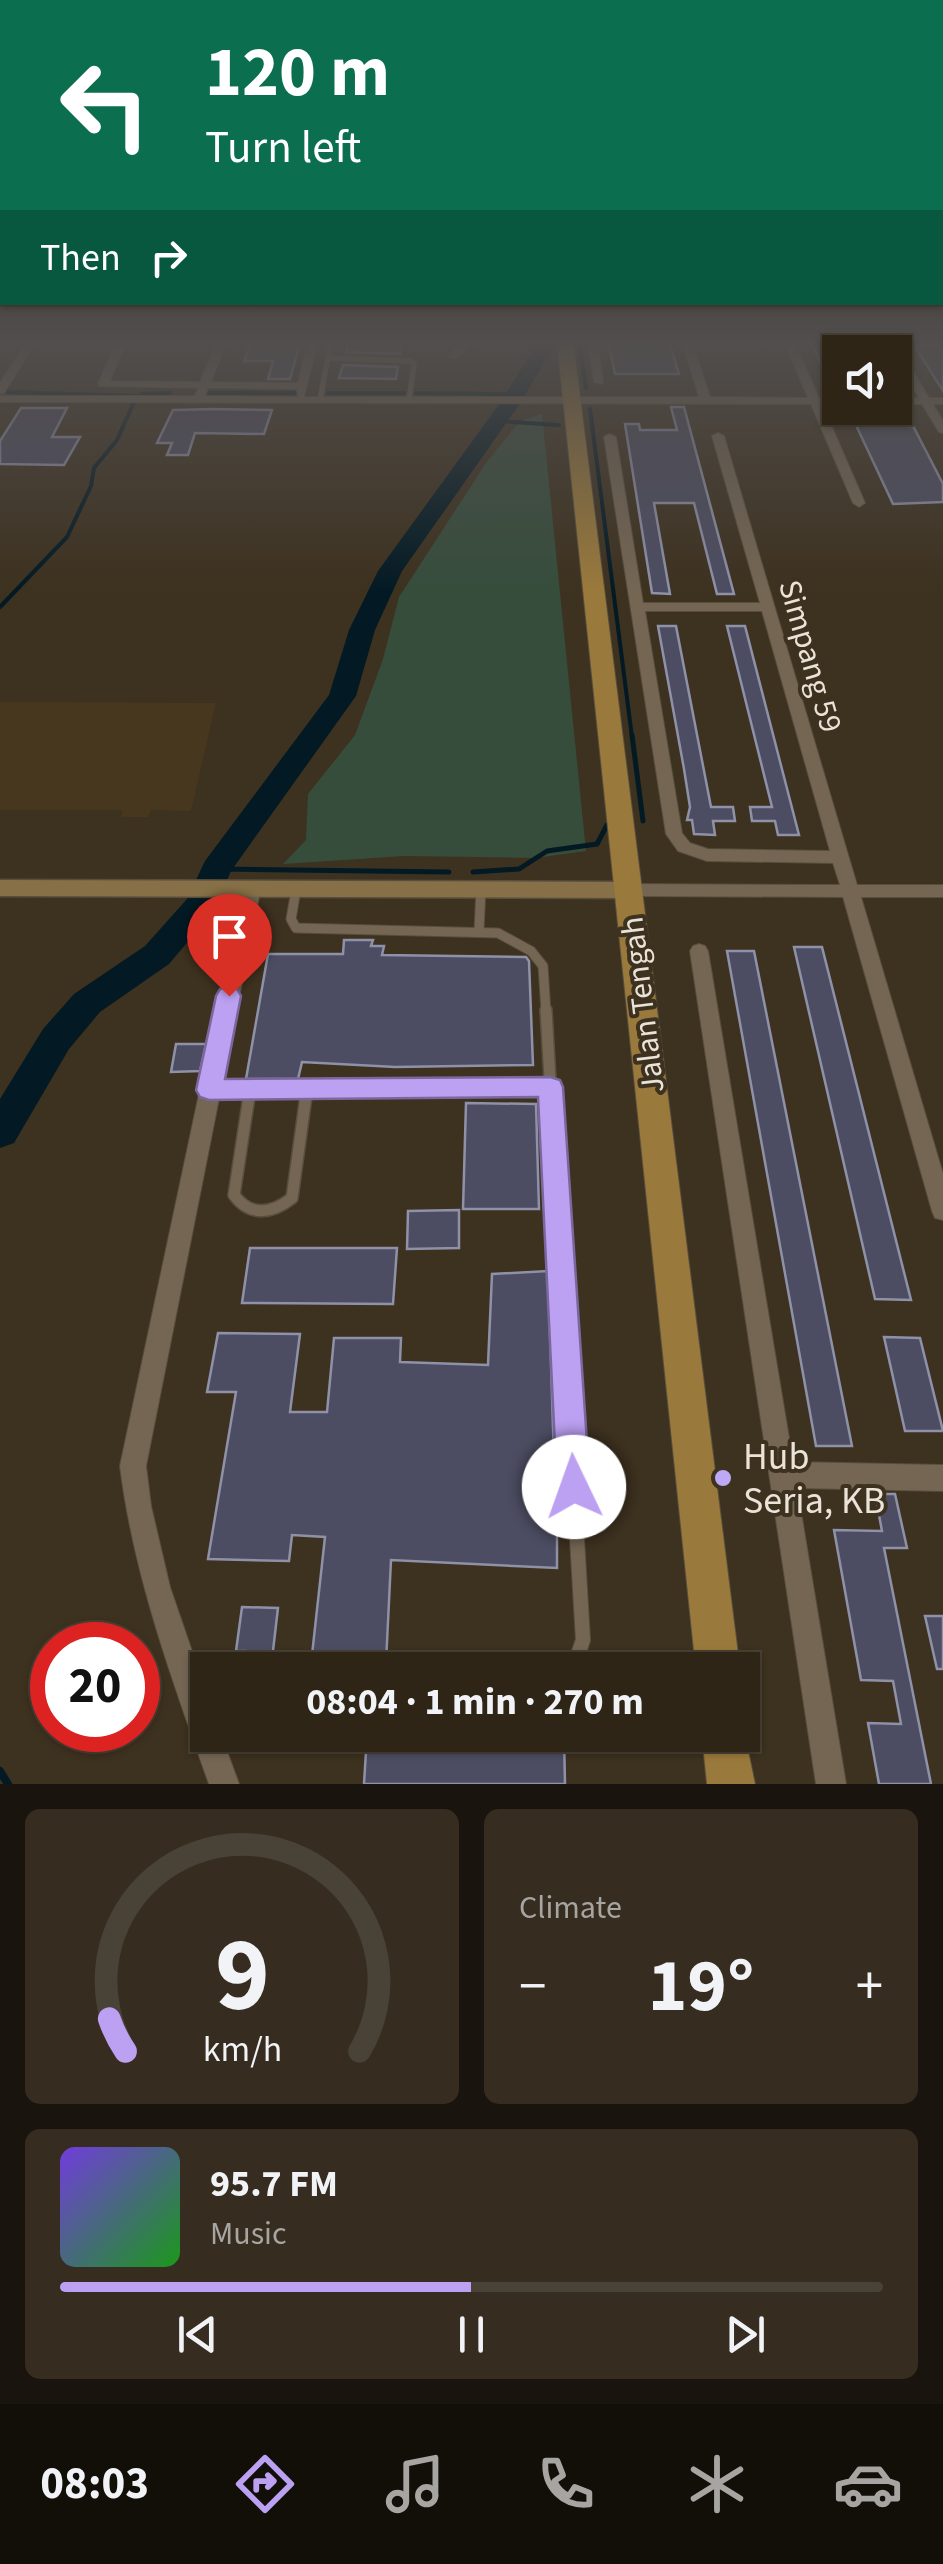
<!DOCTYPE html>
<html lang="en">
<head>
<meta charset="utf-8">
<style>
  body { margin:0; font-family:"Source Sans 3",sans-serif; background:#362d20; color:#f1f3f6; height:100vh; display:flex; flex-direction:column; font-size:38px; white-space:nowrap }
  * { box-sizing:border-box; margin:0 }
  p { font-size:32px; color:#a7a5a1 }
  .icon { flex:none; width:55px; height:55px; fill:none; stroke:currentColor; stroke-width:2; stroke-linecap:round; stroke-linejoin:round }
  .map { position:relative; height:1784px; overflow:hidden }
  .drawer { display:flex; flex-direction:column; gap:25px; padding:25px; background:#19140d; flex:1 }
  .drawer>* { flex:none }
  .guide { position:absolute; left:0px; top:0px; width:945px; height:305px; box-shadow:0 2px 8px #0004,0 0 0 2px #494236; background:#0b6e4f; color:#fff; overflow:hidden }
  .fabs { position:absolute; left:822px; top:335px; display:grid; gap:20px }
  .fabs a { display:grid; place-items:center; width:90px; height:90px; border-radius:0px; background:#2e2517; box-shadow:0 2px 8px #0004,0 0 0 2px #494236; font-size:50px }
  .speed { position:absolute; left:30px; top:1622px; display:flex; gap:20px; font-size:50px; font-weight:700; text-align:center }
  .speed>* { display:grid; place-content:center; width:130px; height:130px; border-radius:50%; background:#2e2517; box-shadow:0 2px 8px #0004,0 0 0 2px #494236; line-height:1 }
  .speed .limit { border:15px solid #d22; background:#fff; color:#111 }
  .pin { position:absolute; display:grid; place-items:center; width:85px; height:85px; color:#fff; margin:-102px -42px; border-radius:50% 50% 50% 0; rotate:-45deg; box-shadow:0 0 10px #0007 }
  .pin .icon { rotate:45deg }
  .me { position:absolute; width:110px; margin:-55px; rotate:357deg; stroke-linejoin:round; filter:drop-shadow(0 0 8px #0008) }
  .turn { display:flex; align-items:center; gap:35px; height:210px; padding:0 40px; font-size:45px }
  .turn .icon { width:130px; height:130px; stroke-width:2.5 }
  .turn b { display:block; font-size:70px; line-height:85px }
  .then { display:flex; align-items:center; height:95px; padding:0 40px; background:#0003; gap:20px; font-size:38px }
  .big { font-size:75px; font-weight:700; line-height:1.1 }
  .drawer .card { flex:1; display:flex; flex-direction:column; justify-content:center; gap:15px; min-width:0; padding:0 35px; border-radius:15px; background:#362d20 }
  .drawer .dial { align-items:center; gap:0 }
  .dial svg { height:260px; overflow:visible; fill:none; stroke:#494236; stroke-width:7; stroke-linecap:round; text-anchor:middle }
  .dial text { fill:#f1f3f6; stroke:none }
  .song { display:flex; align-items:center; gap:30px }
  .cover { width:120px; height:120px; border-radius:15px; background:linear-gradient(135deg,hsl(260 70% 55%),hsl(120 70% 35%)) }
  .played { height:10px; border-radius:5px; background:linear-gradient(90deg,#bca0f2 50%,#494236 50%) }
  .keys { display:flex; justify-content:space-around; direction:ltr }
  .heat { display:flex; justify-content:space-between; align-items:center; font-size:55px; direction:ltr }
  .drawer .tiles { flex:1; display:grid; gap:25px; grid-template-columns:1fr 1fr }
  .card:last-child { grid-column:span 2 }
  .trip { position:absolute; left:190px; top:1652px; width:570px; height:100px; border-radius:0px; background:#2e2517; box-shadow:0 2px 8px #0004,0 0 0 2px #494236; font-weight:700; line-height:100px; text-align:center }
  .dock { display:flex; height:160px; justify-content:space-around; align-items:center; background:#120f09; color:#a7a5a1 }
  .dock .icon { width:70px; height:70px }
  .dock .current { color:#bca0f2 }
  .dock b { font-size:45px; color:#f1f3f6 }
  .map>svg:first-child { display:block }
</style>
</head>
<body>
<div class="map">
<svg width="943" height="1784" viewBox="0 0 943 1784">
  <rect width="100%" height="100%" fill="#3d311f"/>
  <path fill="#47371e" d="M0 702 216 703 191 811 151 810 148 817H121L122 810H0Z"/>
  <path fill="#364d3c" d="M542 414 586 851 536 858 404 856 283 864 306 840 308 794 355 735 383 659 399 597 486 463 520 421Z"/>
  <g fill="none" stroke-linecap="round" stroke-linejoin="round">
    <g stroke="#031a24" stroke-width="4">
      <path d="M579 341 586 388"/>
      <path d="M7 392 140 396"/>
      <path d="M209 393H295"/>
      <path d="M328 393H404"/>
      <path d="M416 393 516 394"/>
      <path d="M141 394 170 393"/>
      <path d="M590 409 632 737"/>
      <path d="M497 421 559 425"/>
      <path d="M0 607 67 537 91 486 94 468 117 440 134 402"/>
    </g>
    <g stroke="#031a24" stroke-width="5">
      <path d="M632 735 643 821"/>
      <path d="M216 869 449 872"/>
      <path d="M473 872 519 869 547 851 597 844 607 825"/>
    </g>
    <path stroke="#031a24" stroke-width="8" d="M0 1771 8 1784"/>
    <path fill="#031a24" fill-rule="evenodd" d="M539 341H557L519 405 402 571 375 630 356 696 231 871 213 912 169 964 100 1012 69 1049 14 1143 0 1148V1099L43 1029 74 994 145 946 187 899 205 861 329 695 349 630 378 571 500 403Z"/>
  </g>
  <g fill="#4c4d62" stroke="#8f91a8" stroke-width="2.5">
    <path d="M252 341 300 343 290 379H268L273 361H244Z"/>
    <path d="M348 341H402L400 354 346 352Z"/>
    <path d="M609 344H670L679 374H615Z"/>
    <path d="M812 344H840V394H835Z"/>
    <path d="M914 345H940L943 349V391Z"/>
    <path d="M343 365 398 367 396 379 339 378Z"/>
    <path d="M671 407H684L734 594H717L694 503H654L670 594 652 593 625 424H639L640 430H677Z"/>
    <path d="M21 408H67L52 437H80L64 465 0 464V441Z"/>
    <path d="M173 410 214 409 272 410 264 434 195 433 188 455H167L172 443H157Z"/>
    <path d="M855 423 912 424 943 484V502L893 504Z"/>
    <path d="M658 626H676L711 807H733L735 821H713L715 835 694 834 692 820H687L690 807 684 769Z"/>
    <path d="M727 626H745L799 835H778L775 821H752L750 807H772Z"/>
    <path d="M344 940H373L371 946H384L382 955 526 957 529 961 533 1065 395 1067 302 1062 298 1079H246L268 954H343Z"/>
    <path d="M794 947H822L911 1300 875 1299Z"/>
    <path d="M727 951H754L852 1446H816Z"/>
    <path d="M176 1044H206L200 1071 171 1072Z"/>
    <path d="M466 1103 536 1104 539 1209H463Z"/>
    <path d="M459 1210V1248L407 1249 408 1211Z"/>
    <path d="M250 1248H397L393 1304 242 1303Z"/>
    <path d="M548 1271 554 1459H562L564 1494H557V1568L391 1560 386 1663 311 1664 325 1537 292 1535 289 1561 208 1559 236 1392H207L218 1333 300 1334 290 1412H327L334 1338H401L400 1362 488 1365 492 1274Z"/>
    <path d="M884 1337 920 1338 943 1431H905Z"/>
    <path d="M875 1494H895L907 1548H884L931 1784H879L868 1723 901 1724 893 1681 861 1680 834 1530 882 1531Z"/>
    <path d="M242 1607 278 1608 271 1668 243 1667 245 1651H236Z"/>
    <path d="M925 1616H943V1669H937Z"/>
    <path d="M367 1735H564L565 1784H364Z"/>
  </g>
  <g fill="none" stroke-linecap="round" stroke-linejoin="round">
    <defs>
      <g id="lane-far3">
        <path d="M327 358 410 361 414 364 409 400"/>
        <path d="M320 400 331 341"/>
      </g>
      <g id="lane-far2">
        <path d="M296 890 291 919 296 928 498 933 531 951 543 966 546 1012"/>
        <path d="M479 931 481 889"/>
      </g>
      <g id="lane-far1">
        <path d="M546 1010 566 1356"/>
        <path d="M213 1090 550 1087"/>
        <path d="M250 1090 234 1195C250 1217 272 1214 292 1198L307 1089"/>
      </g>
      <g id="lane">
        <path d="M566 1353 583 1640 573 1670"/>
        <path d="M189 1675 208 1676"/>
      </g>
      <g id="street">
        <path d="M27 341H37L4 393 0 394V383Z"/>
        <path d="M117 341H127L110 381 200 382 217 341H227L211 382 298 383 308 341H318L304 397H699L682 341H692L710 397 808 398 784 341H794L819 398H840V404H822L865 503 859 507 853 503 811 404 0 402V396H195L198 388 99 386 98 384ZM208 388 297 389 298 397 205 396Z"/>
        <path d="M464 341H475L457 358H449V354Z"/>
        <path d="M588 341H598L603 384 594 382Z"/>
        <path d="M885 341H895L929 398H943V404H933L943 421V433L939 432 922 404H895V398H919L895 358V352H892Z"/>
        <path d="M718 433 724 436 857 885H943V897H861L943 1174V1220L935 1218 932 1211 843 897 628 896 619 890 628 884 840 885 833 863 707 861 678 851 666 834 604 437 610 434 616 437 643 603H760L712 436ZM645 611H762L830 851 708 849 690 843 682 833Z"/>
        <path d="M252 881 261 887 146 1466 151 1506 170 1587 208 1698V1735H221L239 1784H209C172 1679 134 1577 120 1466L243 887Z"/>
        <path d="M699 944 705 946 708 951 793 1462 943 1465V1491L797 1488 846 1784H816L690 951 693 946Z"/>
      </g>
      <path id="secondary" d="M0 880 628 882 640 890 628 898 0 896Z"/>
      <g id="primary">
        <path d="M557 341H573L740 1670H696Z"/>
        <path d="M742 1722 755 1784H707L702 1735H742Z"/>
      </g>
    </defs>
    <use href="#lane-far3" stroke="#584e3d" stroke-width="6"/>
    <use href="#lane-far2" stroke="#584e3d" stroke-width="11"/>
    <use href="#lane-far1" stroke="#584e3d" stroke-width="14"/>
    <use href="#lane" stroke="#584e3d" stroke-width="16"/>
    <use href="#street" stroke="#584e3d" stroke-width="2"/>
    <use href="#secondary" stroke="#584e3d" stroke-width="3"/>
    <use href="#primary" stroke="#584e3d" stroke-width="2"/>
    <use href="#lane-far3" stroke="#746653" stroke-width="5"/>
    <use href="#lane-far2" stroke="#746653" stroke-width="9"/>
    <use href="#lane-far1" stroke="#746653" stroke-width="11"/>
    <use href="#lane" stroke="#746653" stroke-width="14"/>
    <use href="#street" fill="#746653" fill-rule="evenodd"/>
    <use href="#secondary" fill="#877047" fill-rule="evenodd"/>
    <use href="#primary" fill="#9a793c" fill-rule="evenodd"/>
  </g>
  <linearGradient id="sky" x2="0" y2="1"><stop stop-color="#221b11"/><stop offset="0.58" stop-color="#514e4d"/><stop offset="1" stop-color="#514e4d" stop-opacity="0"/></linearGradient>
  <rect width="943" height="591" fill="url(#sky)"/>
  <path fill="#bca0f2" stroke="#7a689d" stroke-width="2.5" d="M229 987 237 989 241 996 225 1079 550 1077 560 1080 563 1087 590 1487 585 1499 574 1504 562 1499 557 1487 538 1097 209 1100 200 1097 196 1090 216 996 220 989Z"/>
  <circle fill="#bda9f5" stroke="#3d311f" stroke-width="4" cx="723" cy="1478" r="10"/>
  <g text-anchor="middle" stroke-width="8" stroke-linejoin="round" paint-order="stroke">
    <g font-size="32" fill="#ebe3d8" stroke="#3d311f">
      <text transform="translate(811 656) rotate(74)" y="11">Simpang 59</text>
      <text transform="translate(642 1005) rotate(-97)" y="11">Jalan Tengah</text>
    </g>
    <g font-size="38" fill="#ebe3d8" stroke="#3d311f" text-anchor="start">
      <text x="743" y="1469">Hub<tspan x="743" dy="44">Seria, KB</tspan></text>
    </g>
  </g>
</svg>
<div class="fabs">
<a><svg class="icon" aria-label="sound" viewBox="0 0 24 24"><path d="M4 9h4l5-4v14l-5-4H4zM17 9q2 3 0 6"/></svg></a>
</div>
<div class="speed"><div class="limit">20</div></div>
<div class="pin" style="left:229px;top:996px;background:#d93025"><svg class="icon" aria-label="arrive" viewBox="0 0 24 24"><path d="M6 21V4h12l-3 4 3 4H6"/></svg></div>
<svg class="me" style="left:574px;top:1487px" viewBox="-20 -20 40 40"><circle r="19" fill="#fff"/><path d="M0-13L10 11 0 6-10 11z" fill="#bca0f2"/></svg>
<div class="trip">08:04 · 1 min · 270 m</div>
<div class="guide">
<div class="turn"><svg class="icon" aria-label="left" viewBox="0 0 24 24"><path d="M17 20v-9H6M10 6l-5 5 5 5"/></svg><div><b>120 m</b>Turn left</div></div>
<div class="then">Then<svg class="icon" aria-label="right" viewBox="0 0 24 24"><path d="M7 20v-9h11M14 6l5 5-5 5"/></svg></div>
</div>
</div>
<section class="drawer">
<div class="tiles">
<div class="card dial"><svg viewBox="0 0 100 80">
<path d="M14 69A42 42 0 1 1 86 69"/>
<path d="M14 69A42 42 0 0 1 9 59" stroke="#bca0f2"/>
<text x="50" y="56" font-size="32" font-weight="700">9</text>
<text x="50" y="72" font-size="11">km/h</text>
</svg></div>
<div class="card"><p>Climate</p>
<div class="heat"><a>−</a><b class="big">19°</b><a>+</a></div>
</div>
<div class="card">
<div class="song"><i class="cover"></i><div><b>95.7 FM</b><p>Music</p></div></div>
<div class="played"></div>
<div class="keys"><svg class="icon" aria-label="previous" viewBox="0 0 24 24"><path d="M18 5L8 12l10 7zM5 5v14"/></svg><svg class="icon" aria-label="pause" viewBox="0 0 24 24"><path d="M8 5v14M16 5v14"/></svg><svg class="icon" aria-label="next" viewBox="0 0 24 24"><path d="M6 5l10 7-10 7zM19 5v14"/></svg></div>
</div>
</div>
</section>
<nav class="dock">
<b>08:03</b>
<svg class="icon current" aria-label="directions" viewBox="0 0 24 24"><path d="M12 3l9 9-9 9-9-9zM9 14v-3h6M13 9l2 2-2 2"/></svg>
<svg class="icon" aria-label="music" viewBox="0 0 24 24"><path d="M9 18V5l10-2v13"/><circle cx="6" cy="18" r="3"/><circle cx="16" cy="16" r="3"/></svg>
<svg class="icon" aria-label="phone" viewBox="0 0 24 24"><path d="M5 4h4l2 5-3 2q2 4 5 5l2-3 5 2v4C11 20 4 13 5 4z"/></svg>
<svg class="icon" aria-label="climate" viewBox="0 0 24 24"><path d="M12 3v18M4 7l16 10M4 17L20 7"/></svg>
<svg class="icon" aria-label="car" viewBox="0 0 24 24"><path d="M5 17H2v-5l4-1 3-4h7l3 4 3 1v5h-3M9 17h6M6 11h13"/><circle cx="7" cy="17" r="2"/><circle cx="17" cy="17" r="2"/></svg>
</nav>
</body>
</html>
